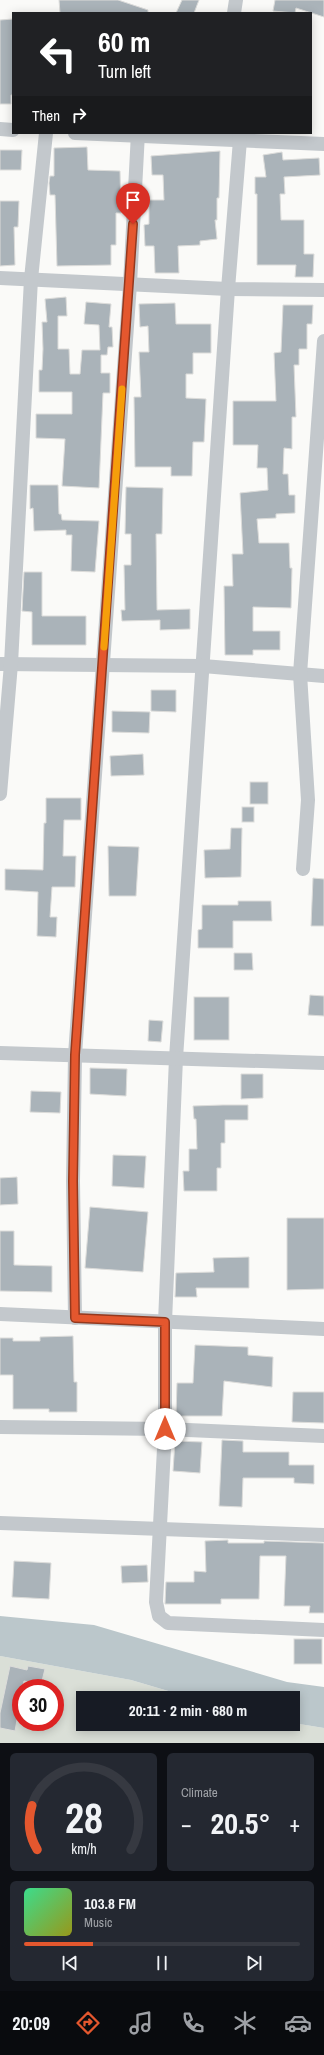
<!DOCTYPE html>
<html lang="en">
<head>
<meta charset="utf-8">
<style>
  body { margin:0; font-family:"Archivo Narrow",sans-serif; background:#242831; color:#f1f3f6; height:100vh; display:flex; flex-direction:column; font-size:15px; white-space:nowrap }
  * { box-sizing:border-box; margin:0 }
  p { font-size:13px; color:#9ea1a6 }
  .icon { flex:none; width:22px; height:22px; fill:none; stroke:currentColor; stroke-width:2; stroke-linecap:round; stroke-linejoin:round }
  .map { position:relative; height:1743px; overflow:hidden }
  .panel { display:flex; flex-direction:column; gap:10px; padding:10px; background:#0d0f14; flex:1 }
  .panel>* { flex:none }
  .top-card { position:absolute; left:12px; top:12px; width:300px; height:122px; border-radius:0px; box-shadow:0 2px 10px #0003; background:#202124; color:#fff; overflow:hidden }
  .speed { position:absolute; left:12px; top:1679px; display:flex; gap:8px; font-size:20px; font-weight:700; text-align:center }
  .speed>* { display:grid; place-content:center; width:52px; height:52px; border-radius:50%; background:#171b24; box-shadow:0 2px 10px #0003; line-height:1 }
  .speed .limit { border:6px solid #d22; background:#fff; color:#111 }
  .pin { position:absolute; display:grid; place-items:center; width:34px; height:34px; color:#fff; margin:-41px -17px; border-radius:50% 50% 50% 0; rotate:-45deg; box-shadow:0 0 4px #0007 }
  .pin .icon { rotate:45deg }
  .me { position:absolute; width:44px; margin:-22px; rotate:0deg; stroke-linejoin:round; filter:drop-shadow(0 0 3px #0008) }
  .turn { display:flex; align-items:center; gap:14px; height:84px; padding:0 20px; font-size:18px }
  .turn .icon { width:52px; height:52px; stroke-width:2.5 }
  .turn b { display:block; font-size:28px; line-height:34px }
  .then { display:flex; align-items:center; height:38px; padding:0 20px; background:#0003; gap:8px; font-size:15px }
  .big { font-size:30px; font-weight:700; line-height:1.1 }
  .panel .widget { flex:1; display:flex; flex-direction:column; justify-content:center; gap:6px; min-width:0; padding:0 14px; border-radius:6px; background:#242831 }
  .panel .dial { align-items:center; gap:0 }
  .dial svg { height:104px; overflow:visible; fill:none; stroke:#363941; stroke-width:7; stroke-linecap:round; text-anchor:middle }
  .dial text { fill:#f1f3f6; stroke:none }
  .song { display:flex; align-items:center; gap:12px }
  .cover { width:48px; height:48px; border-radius:6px; background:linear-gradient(135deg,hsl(150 70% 55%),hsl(60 70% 35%)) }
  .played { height:4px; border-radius:2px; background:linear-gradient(90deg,#e4572e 25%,#363941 25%) }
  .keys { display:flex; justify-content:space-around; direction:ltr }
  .heat { display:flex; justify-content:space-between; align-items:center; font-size:22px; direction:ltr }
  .panel .tiles { flex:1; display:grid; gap:10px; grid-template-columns:1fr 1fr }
  .widget:last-child { grid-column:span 2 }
  .trip { position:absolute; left:76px; top:1691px; width:224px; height:40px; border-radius:0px; background:#171b24; box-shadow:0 2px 10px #0003; font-weight:700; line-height:40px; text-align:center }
  .menu { display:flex; height:64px; justify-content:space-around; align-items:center; background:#090b0e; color:#9ea1a6 }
  .menu .icon { width:28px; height:28px }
  .menu .active { color:#e4572e }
  .menu b { font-size:18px; color:#f1f3f6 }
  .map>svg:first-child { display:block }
</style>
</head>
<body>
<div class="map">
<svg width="324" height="1743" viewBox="0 0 324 1743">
  <rect width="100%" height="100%" fill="#fafaf8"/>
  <path fill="#dadfd7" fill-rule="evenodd" d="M0 1656 131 1680 192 1698H83V1724L293 1723 324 1728V1743H0ZM21 1688H55V1722H21Z"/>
  <path fill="#bbc7cb" d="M0 1616 94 1625 287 1682 324 1687V1728L293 1723V1698H192L131 1680 0 1656Z"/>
  <g fill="#aab3b9" stroke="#dcdcda">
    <path d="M59 0H118L148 10V13H60Z"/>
    <path d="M182 0H199L194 13H176Z"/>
    <path d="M275 0H324V17L296 8 295 13 273 11Z"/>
    <path d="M13 19V95H11V104H0V20Z"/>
    <path d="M87 147 88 170 120 171 121 213H116V245H111V265L57 266 55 195H50L49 183 50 176H54V148Z"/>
    <path d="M0 150H22L21 170H0Z"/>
    <path d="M220 151 219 198H217V220H215L217 239 200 241V245L178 246 179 273H155L154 246H145L144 225 149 224V200H164L163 175H152L151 156Z"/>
    <path d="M282 152 283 160 319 158 320 175 284 177 285 194H280L281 220H304V254H314L313 277H295L296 265H257V194H255V177H266L263 155Z"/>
    <path d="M0 201H19L18 227H14L15 265 0 266Z"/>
    <path d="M66 297 67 316H58V349H69L70 374H80L82 350H100L99 325 84 324 86 302 111 304 109 327H112L113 347H108L107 355H101V373H110V393H103L99 488 62 486 65 439 36 438V414H72V392H39V370H42L43 349 42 322H47L45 299Z"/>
    <path d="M175 303 176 324H211V353H193V374H186V398L206 399 204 442H193L192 476H171V467H135L134 397H141L139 352H149L148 326 140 327 139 304Z"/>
    <path d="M283 305H313L312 324H307V349H299V365H294L296 417H292V449L284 448 283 474H288L289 495H295V513L276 514V518L257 519 259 543H289L290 568H292L291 608 253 607V631H280V650H253V655H225L224 586H233L232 554H243L240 493 268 490 267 468H257L258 445H233V401H276L274 353 281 352Z"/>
    <path d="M30 485H58L59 514H61L62 520 99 521 95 572 71 571 72 535H66V530L34 531 33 508 30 509Z"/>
    <path d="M126 487 163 488 162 534H156L157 610 190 609V629L160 630V620L122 621 121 610H125L124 565H131V534H125Z"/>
    <path d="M24 572H42V616H86V645H32V612L22 611Z"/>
    <path d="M151 690H176V712L151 711Z"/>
    <path d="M112 711 150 712 149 733 112 732Z"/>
    <path d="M143 754 144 775 111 776 110 756Z"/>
    <rect x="250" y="782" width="18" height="22"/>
    <path d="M46 798H81V820H64L63 856H76L75 887H52L50 917H57L56 937 37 936 38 892 5 890V869L43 870 44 823H46Z"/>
    <rect x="242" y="807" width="12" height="15"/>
    <path d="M231 828H242L241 877 205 878 204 850 230 849Z"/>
    <path d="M108 846 139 847 136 896H109Z"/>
    <path d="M313 878 324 879V926H311Z"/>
    <path d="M238 901H271L272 921H233V948H198V930L202 929V905H238Z"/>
    <path d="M234 953H252L253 970H234Z"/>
    <path d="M310 995 324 996V1016L308 1015Z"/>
    <rect x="194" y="997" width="35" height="43"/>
    <path d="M149 1020 163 1021 161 1042 148 1041Z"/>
    <path d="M90 1068 127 1069 126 1096 90 1094Z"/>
    <path d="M241 1074H263V1098L241 1099Z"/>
    <path d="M31 1091 61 1092 60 1113 30 1112Z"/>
    <path d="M223 1105H248V1120H225V1143H221V1168H217V1191H184L183 1171H189V1149H197L196 1119H194L193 1106Z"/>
    <path d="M113 1155 146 1156 144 1188 112 1186Z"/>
    <path d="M17 1177 18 1204 0 1205V1178Z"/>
    <path d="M90 1207 148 1212 143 1272 85 1268Z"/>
    <path d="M287 1218H324V1289L287 1290Z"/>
    <path d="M0 1231H14V1265L52 1266V1292L0 1291Z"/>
    <path d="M249 1257V1288H196L197 1297H175L176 1273 214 1272 213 1258Z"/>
    <path d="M73 1336 74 1382H77V1412H49V1409H13V1375H0V1338H13V1341H40V1337Z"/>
    <path d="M195 1345 248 1347V1355L273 1357 272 1387 224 1381 222 1416H176L177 1383H193Z"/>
    <path d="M293 1392H324V1423L292 1422Z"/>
    <path d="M222 1440 243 1441V1452H289V1465H314V1484L294 1483V1478H243L242 1507 219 1506Z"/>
    <path d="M175 1441 202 1442 200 1473 173 1471Z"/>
    <path d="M228 1540V1543H264V1541L324 1543V1613H309L310 1606H284L286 1556H260L259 1599H221V1604H165L166 1582H194V1571L206 1572 205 1541Z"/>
    <path d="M14 1561 51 1563 49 1599 12 1597Z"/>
    <path d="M147 1565 148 1582 122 1583 121 1566Z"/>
    <rect x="294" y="1639" width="28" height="25"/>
    <path d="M10 1666 27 1670 28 1666 45 1669 41 1685 24 1681 15 1731 0 1728V1713Z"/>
  </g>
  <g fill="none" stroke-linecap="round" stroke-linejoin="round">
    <g stroke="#c3c8cc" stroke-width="14">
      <path d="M234 13 236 0"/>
      <path d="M0 129 13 130"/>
      <path d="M75 133 324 144"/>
      <path d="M239 133 240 140 228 289 176 1058 165 1322V1429L156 1602 159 1616 168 1623 324 1630"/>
      <path d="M0 278 228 289 324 290"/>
      <path d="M0 664 203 666 324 676"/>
      <path d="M0 794 11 664 31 279 46 133"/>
      <path d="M303 869 308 800 300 674 324 341"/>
      <path d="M0 1053 324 1063"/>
      <path d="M0 1314 324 1329"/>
      <path d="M75 1318 73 1181 75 1055 130 284 138 133"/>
      <path d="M0 1427 165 1429 324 1436"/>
      <path d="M0 1523 324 1535"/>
    </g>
  </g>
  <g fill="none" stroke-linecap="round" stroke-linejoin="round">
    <defs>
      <path id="route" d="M133 224 75 1055 73 1181 75 1318 165 1322V1429"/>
    </defs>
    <use href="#route" stroke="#94391e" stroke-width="10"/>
    <use href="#route" stroke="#e4572e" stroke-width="7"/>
    <path stroke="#f59e0b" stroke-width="7" d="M104 647 122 389"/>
  </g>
</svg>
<div class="speed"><div class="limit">30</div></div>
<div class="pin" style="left:133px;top:224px;background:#d93025"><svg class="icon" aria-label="arrive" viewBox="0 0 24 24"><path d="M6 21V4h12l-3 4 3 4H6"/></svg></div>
<svg class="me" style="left:165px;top:1429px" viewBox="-20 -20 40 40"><circle r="19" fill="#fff"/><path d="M0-13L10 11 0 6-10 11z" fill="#e4572e"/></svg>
<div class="trip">20:11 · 2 min · 680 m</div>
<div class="top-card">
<div class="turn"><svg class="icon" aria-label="left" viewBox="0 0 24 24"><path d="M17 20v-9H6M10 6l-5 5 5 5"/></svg><div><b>60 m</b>Turn left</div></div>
<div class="then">Then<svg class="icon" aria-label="right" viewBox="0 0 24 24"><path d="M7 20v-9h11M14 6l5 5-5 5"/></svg></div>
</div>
</div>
<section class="panel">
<div class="tiles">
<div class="widget dial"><svg viewBox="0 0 100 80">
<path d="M14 69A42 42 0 1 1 86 69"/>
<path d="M14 69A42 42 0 0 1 10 35" stroke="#e4572e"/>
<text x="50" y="56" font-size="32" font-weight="700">28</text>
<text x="50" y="72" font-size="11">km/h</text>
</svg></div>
<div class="widget"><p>Climate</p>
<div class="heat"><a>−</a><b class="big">20.5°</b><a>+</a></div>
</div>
<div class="widget">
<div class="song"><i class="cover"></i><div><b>103.8 FM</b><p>Music</p></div></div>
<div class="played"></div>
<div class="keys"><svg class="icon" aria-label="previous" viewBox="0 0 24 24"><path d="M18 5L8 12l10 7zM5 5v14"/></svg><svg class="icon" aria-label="pause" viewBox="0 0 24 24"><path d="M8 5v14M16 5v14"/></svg><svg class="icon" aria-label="next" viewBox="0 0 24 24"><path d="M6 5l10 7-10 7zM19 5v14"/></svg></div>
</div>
</div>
</section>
<nav class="menu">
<b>20:09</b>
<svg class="icon active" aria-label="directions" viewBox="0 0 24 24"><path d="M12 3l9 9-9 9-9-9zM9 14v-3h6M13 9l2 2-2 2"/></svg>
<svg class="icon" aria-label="music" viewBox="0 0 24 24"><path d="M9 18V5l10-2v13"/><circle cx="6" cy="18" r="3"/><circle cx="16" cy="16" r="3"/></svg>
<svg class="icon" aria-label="phone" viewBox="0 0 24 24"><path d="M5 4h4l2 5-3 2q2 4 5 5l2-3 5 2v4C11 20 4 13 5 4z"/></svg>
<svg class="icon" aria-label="climate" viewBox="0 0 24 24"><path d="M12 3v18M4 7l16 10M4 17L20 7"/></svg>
<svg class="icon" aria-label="car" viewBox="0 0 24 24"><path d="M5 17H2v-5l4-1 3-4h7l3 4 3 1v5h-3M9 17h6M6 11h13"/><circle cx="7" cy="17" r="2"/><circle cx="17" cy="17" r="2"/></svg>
</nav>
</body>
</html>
